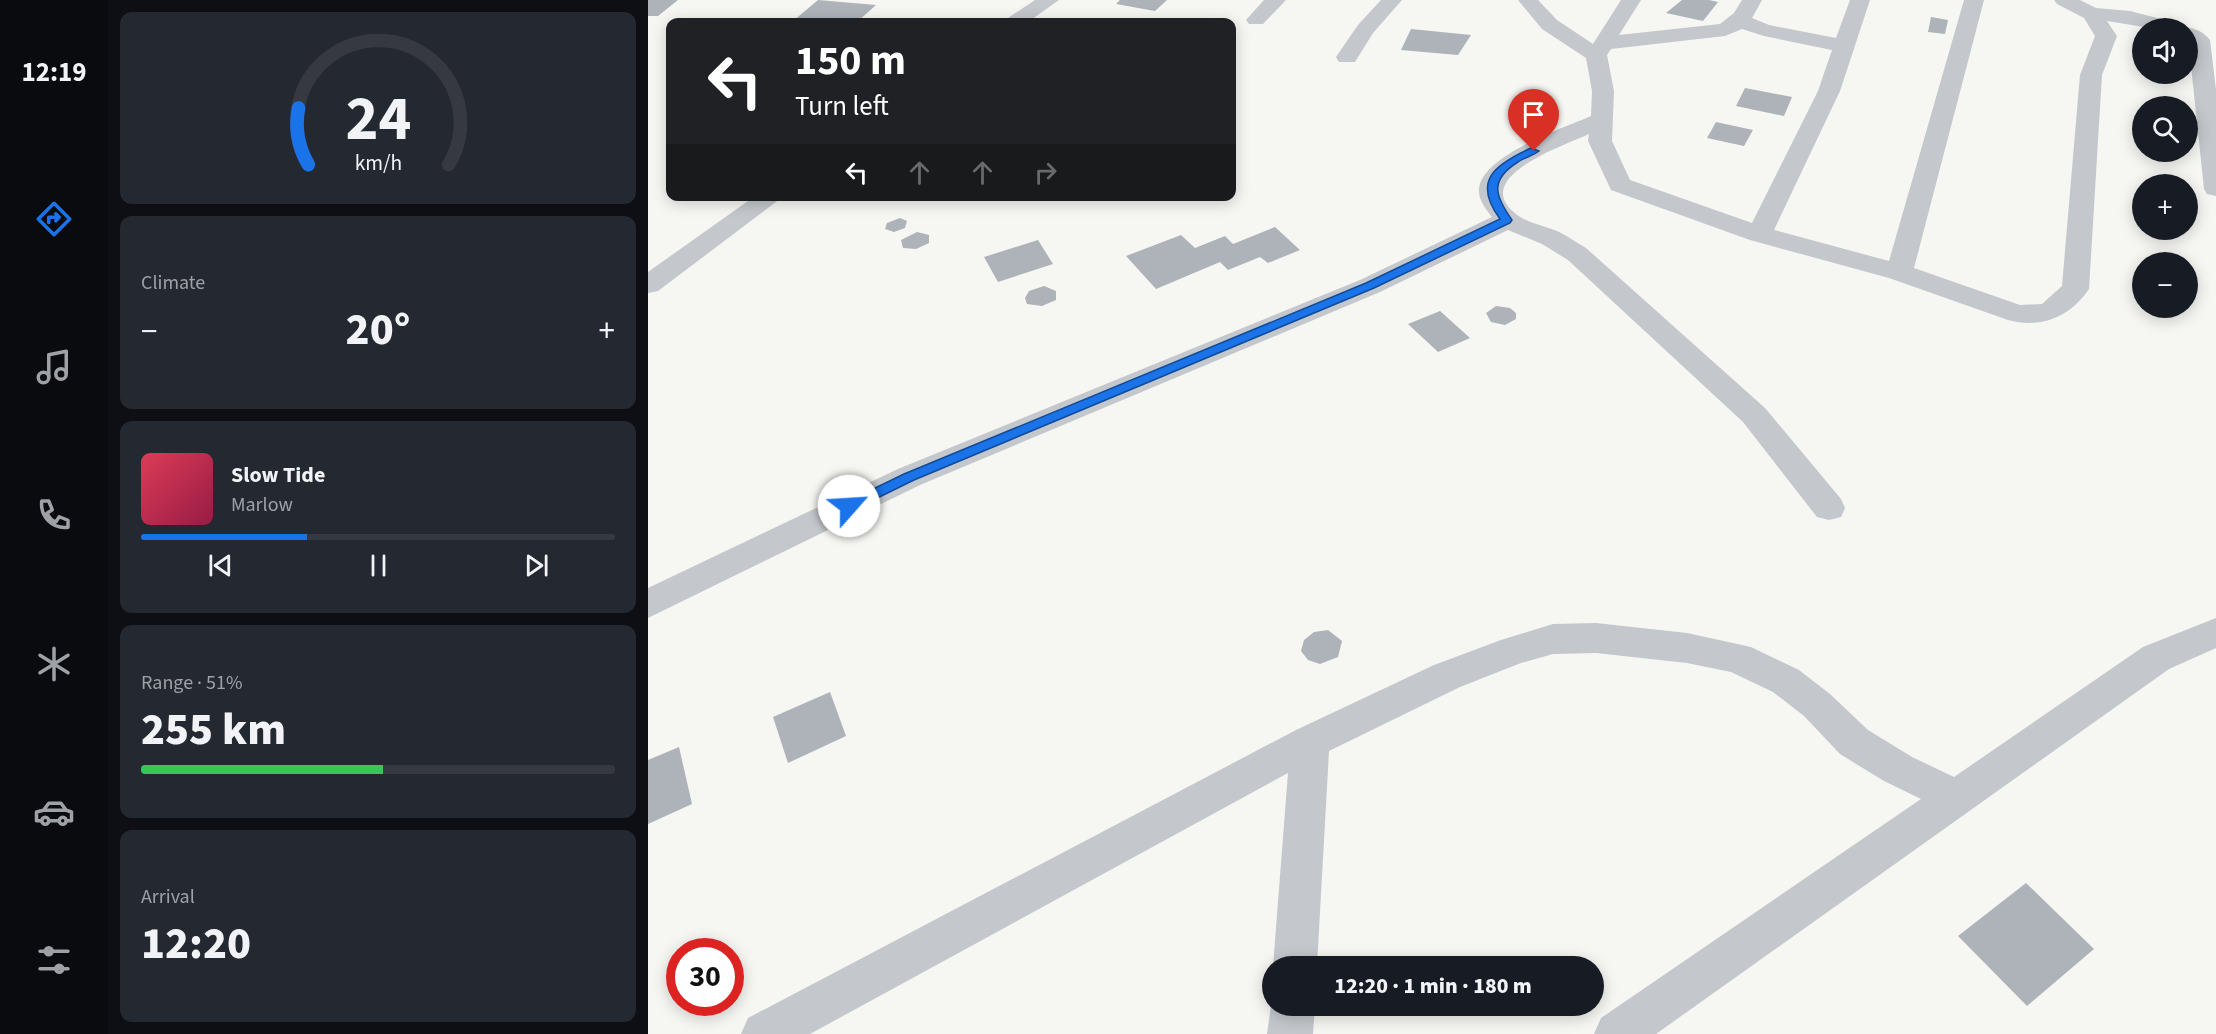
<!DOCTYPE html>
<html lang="en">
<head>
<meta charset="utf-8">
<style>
  body { margin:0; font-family:"Source Sans 3",sans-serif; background:#242831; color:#f1f3f6; height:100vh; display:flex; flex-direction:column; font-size:22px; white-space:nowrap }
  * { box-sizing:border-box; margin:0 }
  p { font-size:20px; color:#9ea1a6 }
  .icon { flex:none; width:33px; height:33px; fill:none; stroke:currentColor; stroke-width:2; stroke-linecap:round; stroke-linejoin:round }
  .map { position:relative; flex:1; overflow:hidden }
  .sheet { display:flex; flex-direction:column; gap:12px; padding:12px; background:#0d0f14; width:540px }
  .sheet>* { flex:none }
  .hud { position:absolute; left:18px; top:18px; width:570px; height:183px; border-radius:12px; box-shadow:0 3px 15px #0003; background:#202124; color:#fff; overflow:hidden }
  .buttons { position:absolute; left:1484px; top:18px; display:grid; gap:12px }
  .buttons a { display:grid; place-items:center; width:66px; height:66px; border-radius:50%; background:#171b24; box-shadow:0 3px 15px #0003; font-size:30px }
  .speed { position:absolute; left:18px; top:938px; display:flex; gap:12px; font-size:30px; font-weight:700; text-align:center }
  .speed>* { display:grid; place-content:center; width:78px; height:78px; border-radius:50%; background:#171b24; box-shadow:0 3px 15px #0003; line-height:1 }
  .speed .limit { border:9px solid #d22; background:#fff; color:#111 }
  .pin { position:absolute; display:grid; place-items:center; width:51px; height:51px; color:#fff; margin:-62px -26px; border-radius:50% 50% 50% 0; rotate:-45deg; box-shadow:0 0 6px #0007 }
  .pin .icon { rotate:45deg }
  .me { position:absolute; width:66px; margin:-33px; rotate:64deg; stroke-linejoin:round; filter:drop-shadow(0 0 4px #0008) }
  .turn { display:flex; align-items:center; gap:21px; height:126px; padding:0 30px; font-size:27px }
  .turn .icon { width:78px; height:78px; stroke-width:2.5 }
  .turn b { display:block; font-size:42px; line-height:51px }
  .lanes { display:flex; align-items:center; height:57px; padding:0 30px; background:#0003; justify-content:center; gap:30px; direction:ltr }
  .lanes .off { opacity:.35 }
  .big { font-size:45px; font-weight:800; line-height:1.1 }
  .sheet .card { flex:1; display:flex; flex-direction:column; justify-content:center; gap:9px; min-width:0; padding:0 21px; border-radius:12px; background:#242831 }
  .sheet .dial { align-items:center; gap:0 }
  .dial svg { height:156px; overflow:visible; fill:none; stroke:#363941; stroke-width:7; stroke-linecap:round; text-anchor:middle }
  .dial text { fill:#f1f3f6; stroke:none }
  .song { display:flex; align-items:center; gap:18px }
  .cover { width:72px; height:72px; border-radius:9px; background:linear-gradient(135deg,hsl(350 70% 55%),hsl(340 70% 35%)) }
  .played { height:6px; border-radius:3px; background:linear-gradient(90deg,#1a73e8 35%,#363941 35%) }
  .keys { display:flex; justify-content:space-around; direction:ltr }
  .heat { display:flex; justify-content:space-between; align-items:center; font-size:33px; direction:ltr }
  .charge { height:9px; border-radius:4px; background:linear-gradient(90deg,#34c759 51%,#363941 0) }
  .trip { position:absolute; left:614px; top:956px; width:342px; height:60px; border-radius:30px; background:#171b24; box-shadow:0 3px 15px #0003; font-weight:800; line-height:60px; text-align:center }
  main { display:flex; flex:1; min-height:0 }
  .tabs { display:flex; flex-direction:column; width:108px; justify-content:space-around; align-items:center; background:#090b0e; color:#9ea1a6 }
  .tabs .icon { width:42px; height:42px }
  .tabs .current { color:#1a73e8 }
  .tabs b { font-size:27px; color:#f1f3f6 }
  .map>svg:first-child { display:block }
</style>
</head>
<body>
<main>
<nav class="tabs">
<b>12:19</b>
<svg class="icon current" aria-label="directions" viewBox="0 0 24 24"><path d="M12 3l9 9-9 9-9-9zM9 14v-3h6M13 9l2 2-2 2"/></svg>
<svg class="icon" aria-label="music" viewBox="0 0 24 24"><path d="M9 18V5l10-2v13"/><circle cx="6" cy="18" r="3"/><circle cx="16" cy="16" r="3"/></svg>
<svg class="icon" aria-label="phone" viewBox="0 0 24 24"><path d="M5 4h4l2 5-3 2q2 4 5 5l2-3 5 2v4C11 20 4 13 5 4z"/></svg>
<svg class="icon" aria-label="climate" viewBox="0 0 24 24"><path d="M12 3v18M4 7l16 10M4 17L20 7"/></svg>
<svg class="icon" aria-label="car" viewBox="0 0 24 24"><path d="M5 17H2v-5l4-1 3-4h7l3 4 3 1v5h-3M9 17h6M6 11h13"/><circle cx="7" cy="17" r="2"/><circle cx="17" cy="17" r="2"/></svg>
<svg class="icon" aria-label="filters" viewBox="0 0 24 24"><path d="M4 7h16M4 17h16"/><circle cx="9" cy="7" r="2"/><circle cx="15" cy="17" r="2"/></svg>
</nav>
<section class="sheet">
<div class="card dial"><svg viewBox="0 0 100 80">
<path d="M14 69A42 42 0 1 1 86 69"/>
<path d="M14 69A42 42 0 0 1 9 40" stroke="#1a73e8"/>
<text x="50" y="56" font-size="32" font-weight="700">24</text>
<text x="50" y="72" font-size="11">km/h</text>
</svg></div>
<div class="card"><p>Climate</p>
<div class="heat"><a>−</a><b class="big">20°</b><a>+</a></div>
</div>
<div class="card">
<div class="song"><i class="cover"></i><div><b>Slow Tide</b><p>Marlow</p></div></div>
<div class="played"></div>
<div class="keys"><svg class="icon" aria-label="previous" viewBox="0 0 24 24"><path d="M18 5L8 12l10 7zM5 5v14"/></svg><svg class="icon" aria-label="pause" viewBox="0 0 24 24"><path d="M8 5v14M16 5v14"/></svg><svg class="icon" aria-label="next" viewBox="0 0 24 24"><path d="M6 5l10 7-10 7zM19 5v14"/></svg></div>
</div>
<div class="card"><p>Range · 51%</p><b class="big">255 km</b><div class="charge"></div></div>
<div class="card"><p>Arrival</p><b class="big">12:20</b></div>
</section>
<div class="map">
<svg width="1568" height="1034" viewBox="0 0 1568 1034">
  <rect width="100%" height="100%" fill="#f6f6f3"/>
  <g fill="#adb3b9">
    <path d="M0 0H30L10 16H0Z"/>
    <path d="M170 0 228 5 209 22H144Z"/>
    <path d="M472 0H519L507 11 468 4Z"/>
    <path d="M1034 0H1061L1070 2 1055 21 1018 13Z"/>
    <path d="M1283 17 1300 20 1297 34 1280 32Z"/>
    <path d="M763 29 823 35 810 55 753 50Z"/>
    <path d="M1097 88 1144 97 1136 116 1088 106Z"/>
    <path d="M1489 118 1494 119V140L1485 138Z"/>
    <path d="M1068 122 1105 130 1096 146 1059 138Z"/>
    <path d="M252 218 259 221 257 228 246 232 237 229 239 223Z"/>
    <path d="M627 227 652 250 620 263 612 257 580 270 572 262 508 289 478 256 533 235 547 248 577 236 585 244Z"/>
    <path d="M269 232 281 235V243L268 249 255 248 253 240Z"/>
    <path d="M390 240 405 264 350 282 336 257Z"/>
    <path d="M396 286 408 291V300L394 306 379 304 377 298 381 291Z"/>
    <path d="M848 306 862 308 868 313V319L857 325 843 322 838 313Z"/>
    <path d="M792 311 822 338 790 352 760 324Z"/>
    <path d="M680 630 694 641 690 657 672 664 660 660 653 651 656 640 666 632Z"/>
    <path d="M182 692 198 736 140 763 125 717Z"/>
    <path d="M31 747 44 804 0 824V760Z"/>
    <path d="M1378 883 1446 949 1379 1006 1310 936Z"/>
  </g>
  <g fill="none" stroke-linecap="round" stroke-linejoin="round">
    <g fill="#c4c7cb" fill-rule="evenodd">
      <path d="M387 0H411L380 22H357L360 18Z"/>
      <path d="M616 0H638L615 24H601L598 20Z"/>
      <path d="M733 0H754L725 33 707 62H691L688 57 710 25Z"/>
      <path d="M870 0H890L909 20 945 44 973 0H993L971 35 1072 24 1086 13 1094 0H1114L1104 18 1121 25 1188 38 1202 0H1222L1192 91 1126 230 1241 261 1316 0H1336L1266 268 1372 305 1394 304 1414 286 1432 75 1447 36 1436 18 1409 4 1406 0H1432L1448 8 1482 11 1532 24 1535 28H1502L1459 21 1469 36 1454 75 1441 289C1422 317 1393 329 1360 320L1241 278 1102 240 963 190 940 141 941 134C918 145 820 177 868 214 879 223 898 226 911 232 920 236 929 243 938 248L1117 408 1193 499 1197 508 1193 517 1181 520 1169 517 1095 422 920 260 894 244 860 230 732 292 272 485 0 618V588L250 469 712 280 844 217C838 209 830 200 831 189 834 155 916 128 943 116L944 91 938 58 894 29ZM1094 29 1116 36 1184 50 1170 91 1104 223 982 180 964 141 966 91 959 55 963 49 1077 36Z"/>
      <path d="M1536 28C1545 27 1556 32 1562 40L1568 90V196L1559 194 1556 189 1539 28Z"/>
      <path d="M107 196H136L10 291 0 293V272Z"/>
      <path d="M1568 618V648L1521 669 1008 1034H946L953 1018 1273 799 1236 781 1192 754 1156 716 1125 692 1083 672 1039 663 948 653 905 654 873 663 812 687 681 751 669 966H625L640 773 162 1034H93L100 1018 648 730 786 665 853 640 905 624 948 623 1039 633 1103 647 1151 670 1182 694 1220 730 1264 757 1306 777 1495 647Z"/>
      <path d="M624 999V1005H667L665 1034H619Z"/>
    </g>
  </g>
  <path fill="#1a73e8" stroke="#114b97" stroke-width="1.5" d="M883 148 891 151C885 156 877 157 870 162 841 180 847 196 864 220L862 223 726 288 266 480 205 510 201 511 194 506 196 503 256 474 718 283 852 219C824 181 846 165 883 148Z"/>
</svg>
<div class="buttons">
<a><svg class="icon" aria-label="sound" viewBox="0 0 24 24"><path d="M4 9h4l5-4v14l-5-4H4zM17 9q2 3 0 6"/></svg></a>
<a><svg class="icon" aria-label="search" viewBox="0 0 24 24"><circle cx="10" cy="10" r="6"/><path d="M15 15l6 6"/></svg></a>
<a>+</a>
<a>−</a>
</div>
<div class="speed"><div class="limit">30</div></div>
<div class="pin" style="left:886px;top:151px;background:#d93025"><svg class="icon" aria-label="arrive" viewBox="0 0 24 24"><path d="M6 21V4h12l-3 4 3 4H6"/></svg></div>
<svg class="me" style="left:201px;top:506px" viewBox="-20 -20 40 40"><circle r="19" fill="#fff"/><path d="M0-13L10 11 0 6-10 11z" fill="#1a73e8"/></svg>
<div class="trip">12:20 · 1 min · 180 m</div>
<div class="hud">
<div class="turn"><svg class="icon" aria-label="left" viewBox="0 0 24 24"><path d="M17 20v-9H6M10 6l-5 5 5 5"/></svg><div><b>150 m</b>Turn left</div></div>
<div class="lanes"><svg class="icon" aria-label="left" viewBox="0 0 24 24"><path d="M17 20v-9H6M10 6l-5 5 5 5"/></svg><svg class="icon off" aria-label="ahead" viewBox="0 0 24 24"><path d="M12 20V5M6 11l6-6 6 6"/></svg><svg class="icon off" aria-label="ahead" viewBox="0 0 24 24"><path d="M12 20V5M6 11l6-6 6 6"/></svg><svg class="icon off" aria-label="right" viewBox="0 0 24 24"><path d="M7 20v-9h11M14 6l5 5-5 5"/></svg></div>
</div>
</div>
</main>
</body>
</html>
